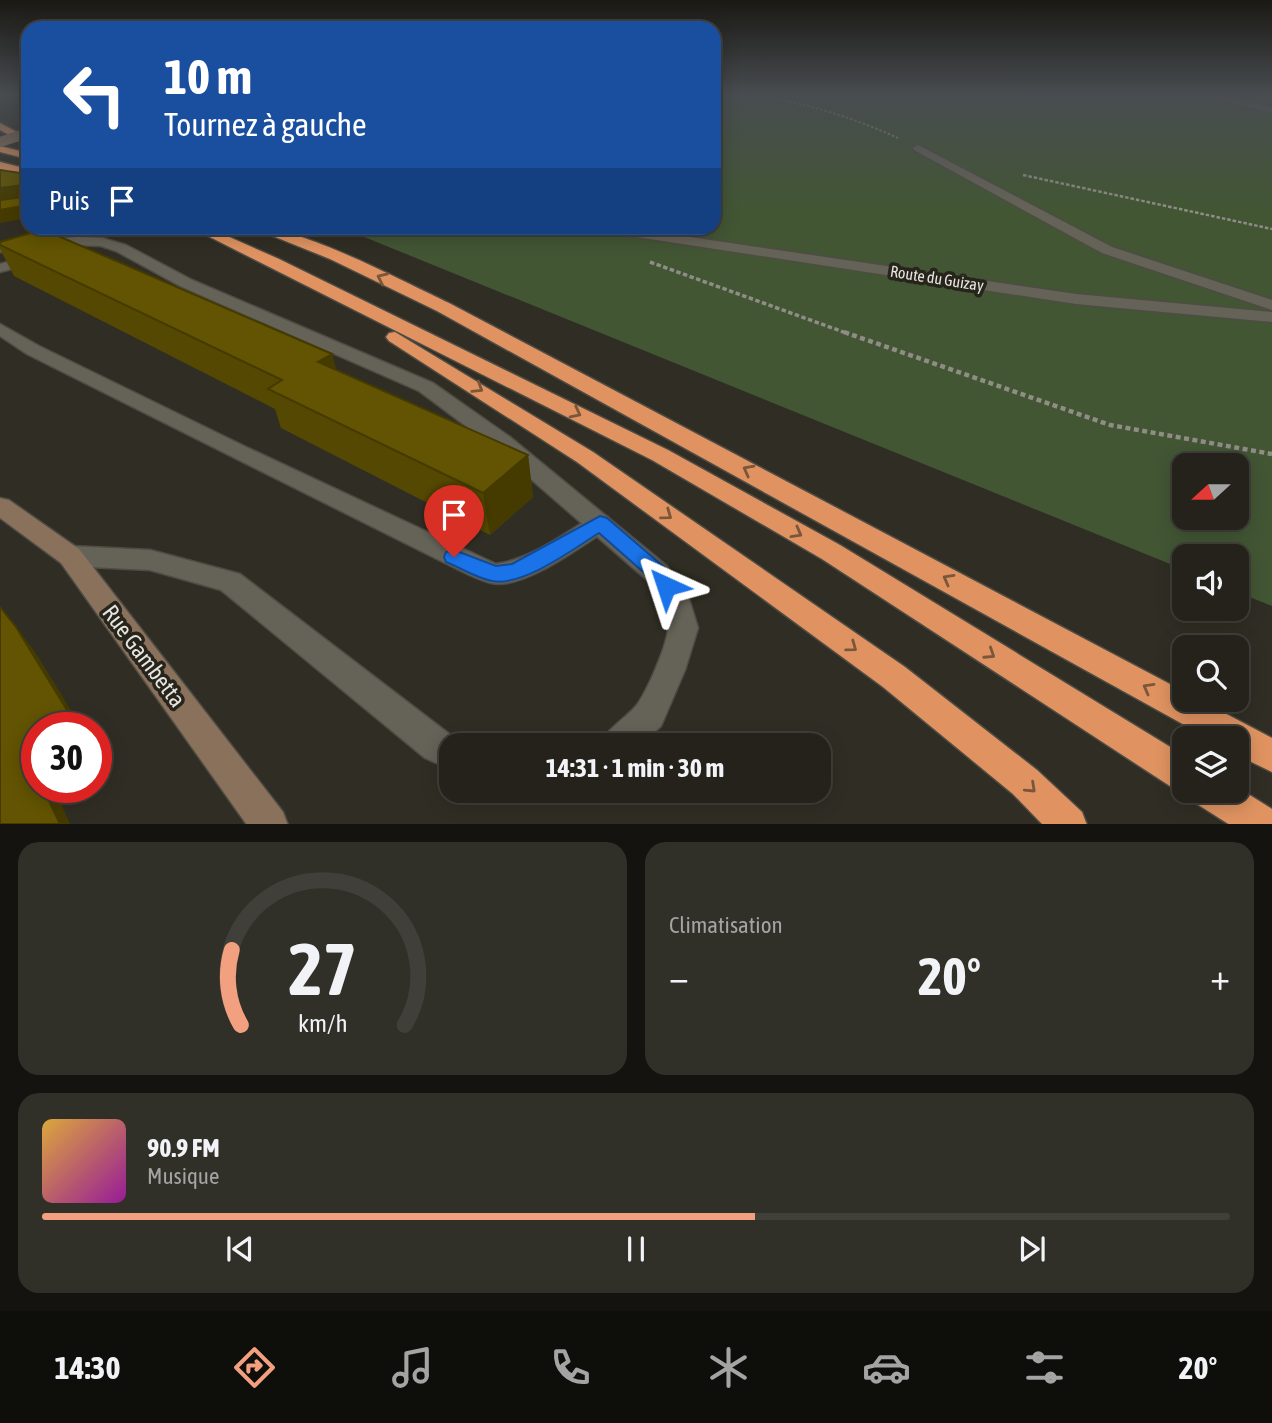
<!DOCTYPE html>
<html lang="fr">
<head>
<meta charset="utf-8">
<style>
  body { margin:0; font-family:"Asap Condensed",sans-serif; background:#302f28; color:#f1f3f6; height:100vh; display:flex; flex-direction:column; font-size:26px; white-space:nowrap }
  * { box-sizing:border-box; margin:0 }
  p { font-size:23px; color:#a3a4a3 }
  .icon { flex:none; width:38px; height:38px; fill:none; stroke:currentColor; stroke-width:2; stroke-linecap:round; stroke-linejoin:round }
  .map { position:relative; height:824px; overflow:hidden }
  .panel { display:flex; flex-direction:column; gap:18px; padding:18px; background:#14130f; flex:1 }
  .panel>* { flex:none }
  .top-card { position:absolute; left:21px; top:21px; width:700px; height:214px; border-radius:21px; box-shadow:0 4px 18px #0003,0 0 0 2px #413f3a; background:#1a4fa0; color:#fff; overflow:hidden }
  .needle { width:46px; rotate:249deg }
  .buttons { position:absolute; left:1172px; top:453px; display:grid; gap:14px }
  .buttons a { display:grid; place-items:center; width:77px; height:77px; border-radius:14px; background:#24221b; box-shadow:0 4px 18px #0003,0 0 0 2px #413f3a; font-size:35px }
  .speed { position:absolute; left:21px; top:712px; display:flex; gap:14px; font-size:35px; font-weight:700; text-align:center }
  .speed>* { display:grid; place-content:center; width:91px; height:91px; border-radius:50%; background:#24221b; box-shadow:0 4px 18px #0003,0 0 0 2px #413f3a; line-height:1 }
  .speed .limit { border:10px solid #d22; background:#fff; color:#111 }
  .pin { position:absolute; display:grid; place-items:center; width:60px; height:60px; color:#fff; margin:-72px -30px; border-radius:50% 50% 50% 0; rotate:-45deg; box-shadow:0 0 7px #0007 }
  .pin .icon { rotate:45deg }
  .me { position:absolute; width:77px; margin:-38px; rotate:318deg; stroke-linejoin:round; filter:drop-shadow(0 0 5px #0008) }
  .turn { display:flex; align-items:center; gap:24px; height:147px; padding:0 28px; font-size:32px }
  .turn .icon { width:91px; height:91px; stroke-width:2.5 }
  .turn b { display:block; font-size:49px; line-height:60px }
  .then { display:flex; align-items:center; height:66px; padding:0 28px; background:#0003; gap:14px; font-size:26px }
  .big { font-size:52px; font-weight:700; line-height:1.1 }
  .panel .widget { flex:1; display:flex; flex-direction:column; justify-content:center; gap:10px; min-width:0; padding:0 24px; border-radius:21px; background:#302f28 }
  .panel .dial { align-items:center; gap:0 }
  .dial svg { height:182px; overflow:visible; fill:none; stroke:#413f3a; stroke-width:7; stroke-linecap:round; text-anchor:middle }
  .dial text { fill:#f1f3f6; stroke:none }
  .song { display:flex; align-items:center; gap:21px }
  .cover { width:84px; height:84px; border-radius:10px; background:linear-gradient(135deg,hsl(40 70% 55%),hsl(300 70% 35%)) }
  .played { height:7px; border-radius:4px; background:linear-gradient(90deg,#f2a07f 60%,#413f3a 60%) }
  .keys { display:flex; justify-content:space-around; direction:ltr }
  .heat { display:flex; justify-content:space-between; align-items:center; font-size:38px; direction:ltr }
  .panel .tiles { flex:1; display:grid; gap:18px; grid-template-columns:1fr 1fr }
  .widget:last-child { grid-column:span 2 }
  .trip { position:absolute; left:439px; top:733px; width:392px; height:70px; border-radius:21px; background:#24221b; box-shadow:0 4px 18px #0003,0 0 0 2px #413f3a; font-weight:700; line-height:70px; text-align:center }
  .menu { display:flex; height:112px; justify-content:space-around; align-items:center; background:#0e0e0b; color:#a3a4a3 }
  .menu .icon { width:49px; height:49px }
  .menu .current { color:#f2a07f }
  .menu b { font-size:32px; color:#f1f3f6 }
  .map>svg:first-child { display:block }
</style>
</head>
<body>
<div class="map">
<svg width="1272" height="825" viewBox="0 0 1272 825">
  <rect width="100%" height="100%" fill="#302e24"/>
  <path fill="#425634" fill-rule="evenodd" d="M714 94H1272V606L1237 592V556H1185V570L342 228H714ZM1185 466H1237V518H1185Z"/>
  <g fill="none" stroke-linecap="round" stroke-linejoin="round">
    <defs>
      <g id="lane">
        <path d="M714 94H729L714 98Z"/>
        <path d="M918 145 1112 247 1272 300V310L1102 253 914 150 913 148Z"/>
        <path d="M33 255 38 256V262L0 272V264Z"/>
        <path d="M0 324 39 346 246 447 496 564C531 559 562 535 592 517L600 515 608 517 612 523 608 529C581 546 524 590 491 583 475 579 460 570 445 563L27 354 0 336Z"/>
      </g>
      <g id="street">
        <path d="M1196 94H1212L1272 107V113Z"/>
        <path d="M597 228H629L1076 294 1272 312V322L1076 304 604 232Z"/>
        <path d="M78 237 102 238 126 245 192 280 433 383 510 437 667 566 689 599 698 628 685 670 661 726 640 746H599C607 728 624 720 636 706 646 694 670 640 668 625 665 607 657 595 647 580L494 447 419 391 180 286 116 251 101 246 78 245 0 252V244Z"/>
        <path d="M70 546 150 550 240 574 465 746H452V770L425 758 221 590 150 570 70 566 61 563 57 556 61 549Z"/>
      </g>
      <path id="secondary" d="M0 498 9 500 79 549 283 812 288 825H247L61 563 0 518Z"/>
      <g id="highway">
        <path d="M0 123 28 138V145L0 130Z"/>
        <path d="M0 146 28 153V159L0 152Z"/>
        <path d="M0 162 28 169V177L0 169Z"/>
        <path d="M192 228H209L279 259 668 450 840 545 1185 756V791H1190L1185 793 1173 788 822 559 652 460Z"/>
        <path d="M253 228C296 224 406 283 449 303L1185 692V700H1200L1272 738V772L1237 755V738H1208L437 311 330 259Z"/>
        <path d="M395 332 593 452 905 667 1037 770 1082 812 1087 825H1043L1013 794 883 687 577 462 389 341 386 337 389 333Z"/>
        <path d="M1237 787 1272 809V825H1230L1197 804 1192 791H1237Z"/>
      </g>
    </defs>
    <use href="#lane" stroke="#4e4c44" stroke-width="3"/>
    <use href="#street" stroke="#4e4c44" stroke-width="3"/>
    <use href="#secondary" stroke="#4e4c44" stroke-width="3"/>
    <use href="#highway" stroke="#4e4c44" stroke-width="3"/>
    <path stroke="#8f8d85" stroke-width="2" stroke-dasharray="2.5 2" stroke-linecap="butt" d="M745 95C799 100 849 116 898 138"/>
    <g stroke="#8f8d85" stroke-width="2.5" stroke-dasharray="3.5 2" stroke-linecap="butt">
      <path d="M1023 175 1272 229"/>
      <path d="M562 228 577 234"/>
    </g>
    <g stroke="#8f8d85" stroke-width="3.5" stroke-dasharray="4.5 2.5" stroke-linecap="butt">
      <path d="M575 233 577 234"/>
      <path d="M650 262 849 334"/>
    </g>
    <path stroke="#8f8d85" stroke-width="4.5" stroke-dasharray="5 3.5" stroke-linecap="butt" d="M844 332 1110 425 1272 454"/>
    <use href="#lane" fill="#656358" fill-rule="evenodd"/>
    <use href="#street" fill="#656358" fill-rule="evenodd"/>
    <use href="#secondary" fill="#8a715b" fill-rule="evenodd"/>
    <use href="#highway" fill="#e09361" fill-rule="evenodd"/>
    <defs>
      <path id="secondary-bridge" d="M0 142 28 133"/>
    </defs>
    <use href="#secondary-bridge" stroke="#4e4c44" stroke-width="10" stroke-linecap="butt"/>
    <use href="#secondary-bridge" stroke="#8a715b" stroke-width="10"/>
  </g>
  <path fill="#544802" d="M0 242 332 354 336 370 528 455 533 497 490 535 281 428 275 409 14 276 0 249Z"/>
  <g fill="#453b01">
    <path d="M24 185 28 196 0 200V188Z"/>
    <path d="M28 205V218L0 223V210Z"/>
    <path d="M332 354 342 392 318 362Z"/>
    <path d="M528 455 533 497 490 535 483 493Z"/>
    <path d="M16 627 35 652 82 728H78Z"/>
    <path d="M96 751 110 773 96 782Z"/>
    <path d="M43 788H88L62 806 70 824H60Z"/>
  </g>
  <g fill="#625402" stroke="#453b01" stroke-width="2">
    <path d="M0 170 28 174V205L0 210V200L23 197 24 185 0 188Z"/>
    <path d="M34 232H49L332 354 318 362 528 455 483 493 268 389 282 380 0 245V242Z"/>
    <path d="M0 607 16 627 78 728H37V788H43L60 824H0Z"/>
  </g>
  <defs><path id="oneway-chevron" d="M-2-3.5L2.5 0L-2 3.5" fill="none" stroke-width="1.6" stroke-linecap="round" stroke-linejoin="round" transform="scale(1.75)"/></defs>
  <g stroke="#7a563a">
    <use href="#oneway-chevron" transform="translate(382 278) rotate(-155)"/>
    <use href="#oneway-chevron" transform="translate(478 388) rotate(32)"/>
    <use href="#oneway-chevron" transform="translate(576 413) rotate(27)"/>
    <use href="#oneway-chevron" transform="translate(748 470) rotate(-152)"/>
    <use href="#oneway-chevron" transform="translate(667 515) rotate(36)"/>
    <use href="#oneway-chevron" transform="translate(797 533) rotate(29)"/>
    <use href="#oneway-chevron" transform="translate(948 579) rotate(-151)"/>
    <use href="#oneway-chevron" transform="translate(852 647) rotate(36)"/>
    <use href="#oneway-chevron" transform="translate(990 654) rotate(33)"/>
    <use href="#oneway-chevron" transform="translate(1148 688) rotate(-151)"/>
    <use href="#oneway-chevron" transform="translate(1031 788) rotate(43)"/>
  </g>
  <linearGradient id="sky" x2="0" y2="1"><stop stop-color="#1a1914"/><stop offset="0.45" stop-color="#484c50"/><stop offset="1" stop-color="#484c50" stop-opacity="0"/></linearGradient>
  <rect width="1272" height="209" fill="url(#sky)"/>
  <path fill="#1a73e8" stroke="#114b97" stroke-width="2" d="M600 516 607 518 664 567 677 586 673 592 666 594 659 592 650 578 599 533C573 549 523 587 492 581 476 578 461 568 446 562L444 557 446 552 454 550 496 566 512 564Z"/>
  <g text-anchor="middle" stroke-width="7" stroke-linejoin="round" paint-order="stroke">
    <g font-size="16" fill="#e6e5df" stroke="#26241b">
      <text transform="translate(937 278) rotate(9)" y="6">Route du Guizay</text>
    </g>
    <g font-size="23" fill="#e6e5df" stroke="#26241b">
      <text transform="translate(144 656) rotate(53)" y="8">Rue Gambetta</text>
    </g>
  </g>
</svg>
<div class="buttons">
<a><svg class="needle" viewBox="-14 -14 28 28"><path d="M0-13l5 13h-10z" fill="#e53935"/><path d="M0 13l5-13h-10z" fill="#a3a4a3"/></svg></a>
<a><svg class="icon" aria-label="sound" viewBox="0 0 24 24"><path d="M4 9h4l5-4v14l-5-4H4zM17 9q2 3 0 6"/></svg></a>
<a><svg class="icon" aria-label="search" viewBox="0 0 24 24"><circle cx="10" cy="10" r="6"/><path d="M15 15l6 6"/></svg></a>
<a><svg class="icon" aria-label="layers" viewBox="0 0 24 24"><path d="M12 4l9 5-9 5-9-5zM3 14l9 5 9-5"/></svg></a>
</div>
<div class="speed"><div class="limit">30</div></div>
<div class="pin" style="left:454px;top:557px;background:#d93025"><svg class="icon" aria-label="arrive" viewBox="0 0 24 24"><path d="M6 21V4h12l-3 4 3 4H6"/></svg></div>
<svg class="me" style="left:666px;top:586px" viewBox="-20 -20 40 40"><path d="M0-17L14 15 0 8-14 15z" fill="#1a73e8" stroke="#fff" stroke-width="4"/></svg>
<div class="trip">14:31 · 1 min · 30 m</div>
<div class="top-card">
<div class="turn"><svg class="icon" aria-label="left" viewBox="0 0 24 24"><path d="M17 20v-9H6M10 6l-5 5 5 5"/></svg><div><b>10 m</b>Tournez à gauche</div></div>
<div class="then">Puis<svg class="icon" aria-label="arrive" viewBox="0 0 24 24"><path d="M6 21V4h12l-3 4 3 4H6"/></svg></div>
</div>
</div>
<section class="panel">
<div class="tiles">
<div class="widget dial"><svg viewBox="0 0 100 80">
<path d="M14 69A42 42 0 1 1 86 69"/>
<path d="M14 69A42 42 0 0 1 10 36" stroke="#f2a07f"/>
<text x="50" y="56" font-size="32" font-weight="700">27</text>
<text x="50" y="72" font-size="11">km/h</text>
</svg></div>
<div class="widget"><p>Climatisation</p>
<div class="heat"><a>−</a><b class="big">20°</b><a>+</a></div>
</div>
<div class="widget">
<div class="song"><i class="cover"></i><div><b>90.9 FM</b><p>Musique</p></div></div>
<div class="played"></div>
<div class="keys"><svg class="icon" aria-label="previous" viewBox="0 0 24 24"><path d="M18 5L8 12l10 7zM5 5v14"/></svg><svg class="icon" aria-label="pause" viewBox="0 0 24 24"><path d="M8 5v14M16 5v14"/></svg><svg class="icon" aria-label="next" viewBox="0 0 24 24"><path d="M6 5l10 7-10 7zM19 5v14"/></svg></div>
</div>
</div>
</section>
<nav class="menu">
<b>14:30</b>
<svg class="icon current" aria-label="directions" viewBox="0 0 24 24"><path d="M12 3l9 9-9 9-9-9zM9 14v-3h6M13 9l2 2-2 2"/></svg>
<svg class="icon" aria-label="music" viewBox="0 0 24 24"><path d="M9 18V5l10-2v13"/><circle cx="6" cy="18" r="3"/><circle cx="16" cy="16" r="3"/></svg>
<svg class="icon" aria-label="phone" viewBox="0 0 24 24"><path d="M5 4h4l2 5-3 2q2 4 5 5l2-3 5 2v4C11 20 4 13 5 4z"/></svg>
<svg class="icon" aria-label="climate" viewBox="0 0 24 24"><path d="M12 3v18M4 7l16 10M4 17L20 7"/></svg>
<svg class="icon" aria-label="car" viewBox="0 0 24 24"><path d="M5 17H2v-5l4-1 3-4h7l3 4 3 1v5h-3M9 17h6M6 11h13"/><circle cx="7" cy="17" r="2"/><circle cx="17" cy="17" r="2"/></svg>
<svg class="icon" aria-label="filters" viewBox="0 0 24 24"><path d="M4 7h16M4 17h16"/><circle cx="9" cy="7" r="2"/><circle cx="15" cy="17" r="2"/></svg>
<b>20°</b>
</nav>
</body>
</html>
